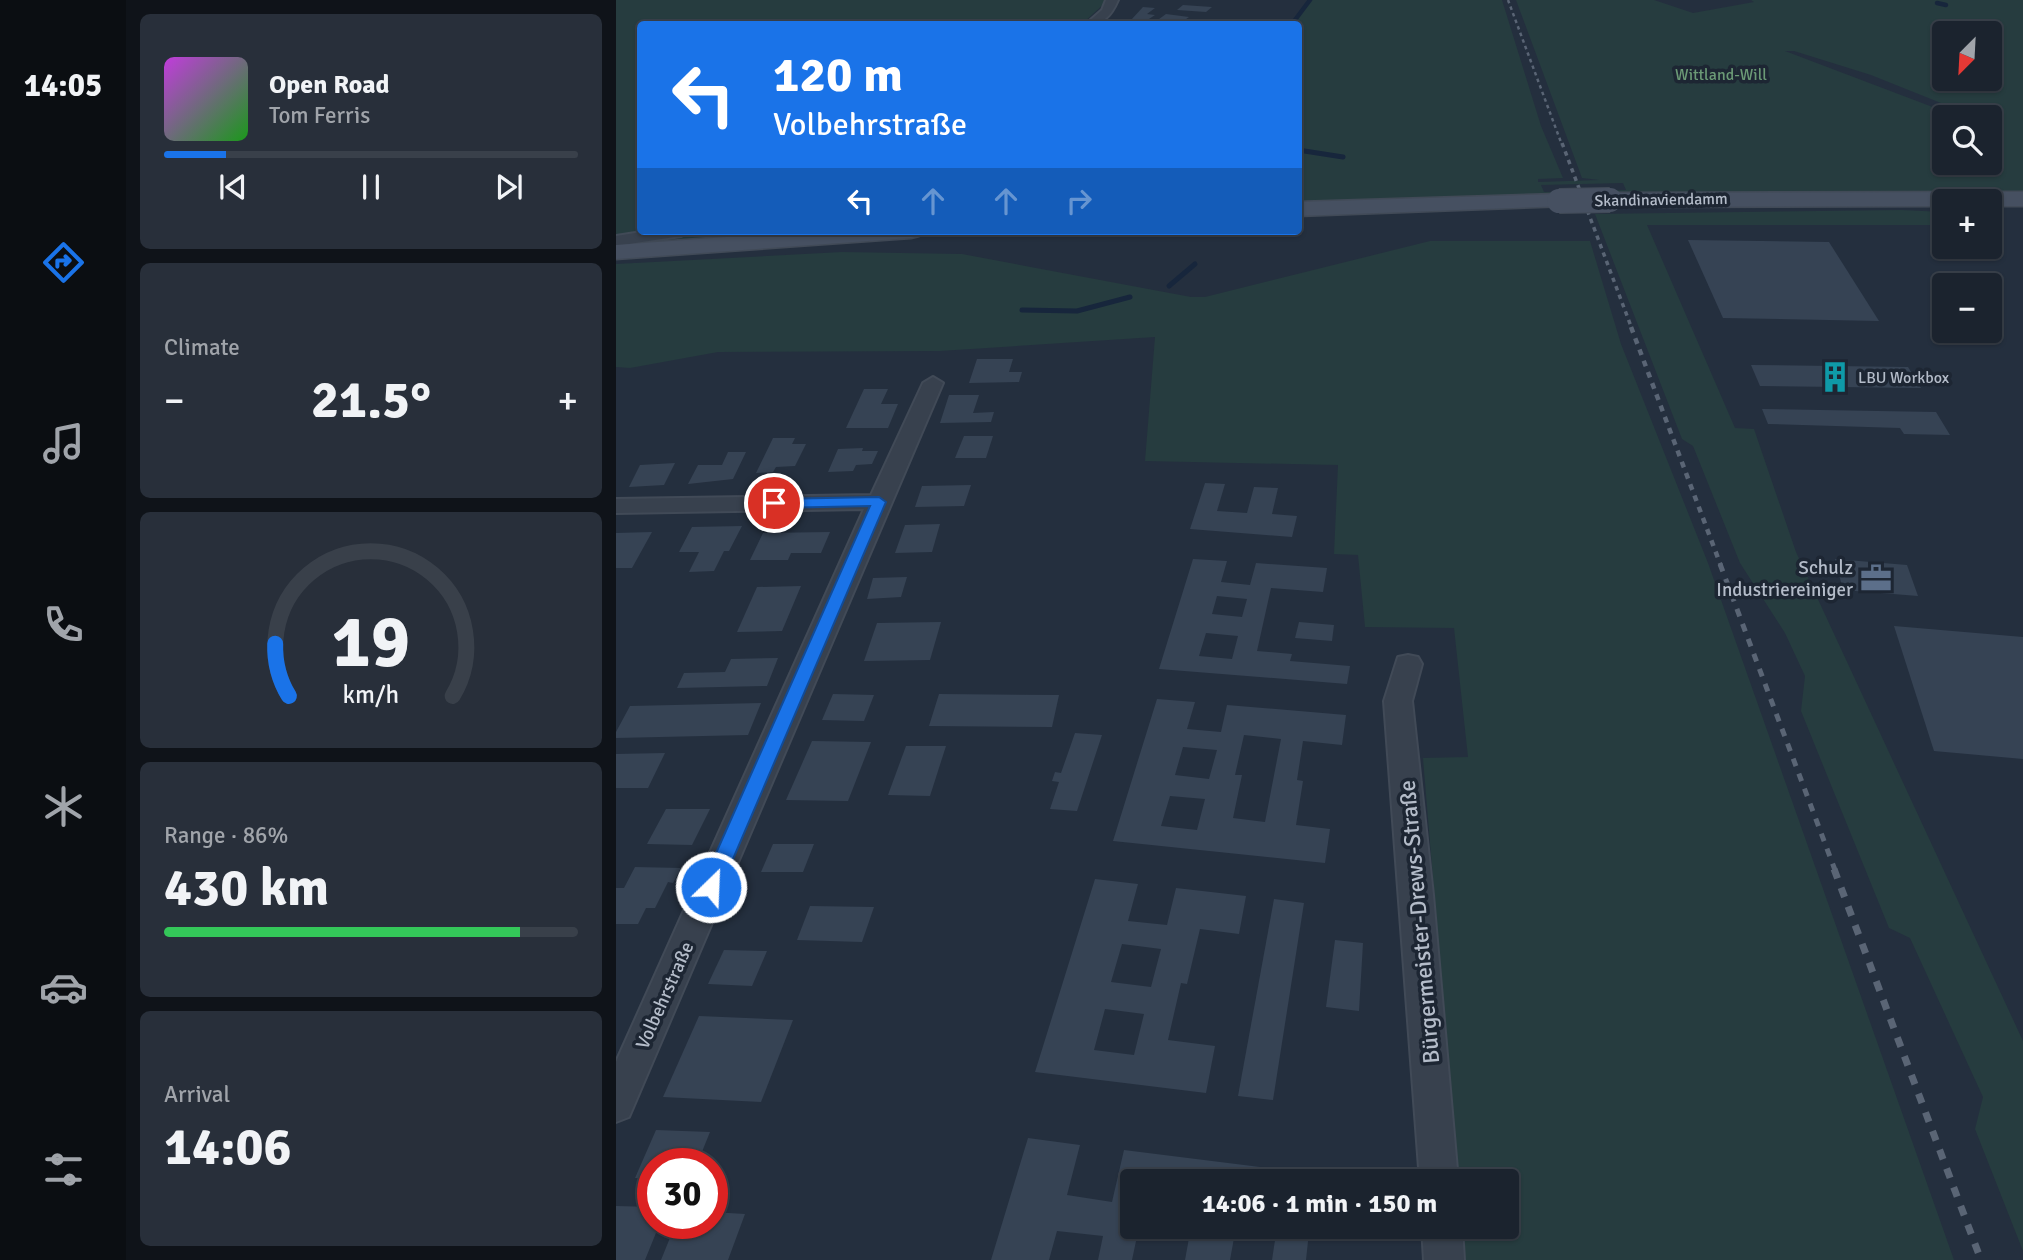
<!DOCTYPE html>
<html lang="en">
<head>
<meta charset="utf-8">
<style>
  body { margin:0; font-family:Signika,sans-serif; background:#282f3a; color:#f1f3f6; height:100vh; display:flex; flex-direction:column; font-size:26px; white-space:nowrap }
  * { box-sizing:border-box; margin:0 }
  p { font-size:23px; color:#a0a4aa }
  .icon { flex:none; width:38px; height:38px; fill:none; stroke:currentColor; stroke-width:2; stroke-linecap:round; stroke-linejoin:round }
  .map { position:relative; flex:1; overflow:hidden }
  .drawer { display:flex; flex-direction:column; gap:14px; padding:14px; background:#0f1319; width:490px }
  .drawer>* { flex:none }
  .guide { position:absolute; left:21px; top:21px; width:665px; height:214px; border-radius:7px; box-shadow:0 2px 5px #0004,0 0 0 2px #39404a; background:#1a73e8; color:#fff; overflow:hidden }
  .needle { width:46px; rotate:204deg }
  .tools { position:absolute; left:1316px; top:21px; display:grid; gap:14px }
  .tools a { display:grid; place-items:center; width:70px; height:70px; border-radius:7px; background:#1b232e; box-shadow:0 2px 5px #0004,0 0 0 2px #39404a; font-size:35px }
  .speed { position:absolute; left:21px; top:1148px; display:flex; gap:14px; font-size:35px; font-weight:700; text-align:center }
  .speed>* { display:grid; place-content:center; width:91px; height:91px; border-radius:50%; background:#1b232e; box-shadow:0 2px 5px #0004,0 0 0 2px #39404a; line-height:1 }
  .speed .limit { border:10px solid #d22; background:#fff; color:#111 }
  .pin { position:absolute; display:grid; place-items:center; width:60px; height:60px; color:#fff; margin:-30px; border:4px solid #fff; border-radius:50%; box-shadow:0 2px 7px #0007 }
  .me { position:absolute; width:77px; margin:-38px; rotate:24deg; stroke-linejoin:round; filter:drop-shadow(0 0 5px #0008) }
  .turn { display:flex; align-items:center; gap:24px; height:147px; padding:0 21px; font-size:32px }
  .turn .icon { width:91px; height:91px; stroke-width:2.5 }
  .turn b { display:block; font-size:49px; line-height:60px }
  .lanes { display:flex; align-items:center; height:66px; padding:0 21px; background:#0003; justify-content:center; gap:35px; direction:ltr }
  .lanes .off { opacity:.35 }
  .big { font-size:52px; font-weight:700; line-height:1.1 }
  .drawer .card { flex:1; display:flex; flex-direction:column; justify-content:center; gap:10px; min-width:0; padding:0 24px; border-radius:10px; background:#282f3a }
  .drawer .dial { align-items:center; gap:0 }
  .dial svg { height:182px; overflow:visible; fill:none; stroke:#39404a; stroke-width:7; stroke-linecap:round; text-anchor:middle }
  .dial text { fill:#f1f3f6; stroke:none }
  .song { display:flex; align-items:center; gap:21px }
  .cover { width:84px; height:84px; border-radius:10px; background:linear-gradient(135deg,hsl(290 70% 55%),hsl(120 70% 35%)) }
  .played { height:7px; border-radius:4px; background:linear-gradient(90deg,#1a73e8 15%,#39404a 15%) }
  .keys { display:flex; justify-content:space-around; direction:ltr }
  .heat { display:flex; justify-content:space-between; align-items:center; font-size:38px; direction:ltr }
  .charge { height:10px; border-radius:5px; background:linear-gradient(90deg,#34c759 86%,#39404a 0) }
  .trip { position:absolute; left:504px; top:1169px; width:399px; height:70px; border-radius:7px; background:#1b232e; box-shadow:0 2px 5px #0004,0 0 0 2px #39404a; font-weight:700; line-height:70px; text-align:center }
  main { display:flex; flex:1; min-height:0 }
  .menu { display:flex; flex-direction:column; width:126px; justify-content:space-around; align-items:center; background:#0b0e12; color:#a0a4aa }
  .menu .icon { width:49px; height:49px }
  .menu .active { color:#1a73e8 }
  .menu b { font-size:32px; color:#f1f3f6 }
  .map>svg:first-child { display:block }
</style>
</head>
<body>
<main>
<nav class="menu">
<b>14:05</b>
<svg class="icon active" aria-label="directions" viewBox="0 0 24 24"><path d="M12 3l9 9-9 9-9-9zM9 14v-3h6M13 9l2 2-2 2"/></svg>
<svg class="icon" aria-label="music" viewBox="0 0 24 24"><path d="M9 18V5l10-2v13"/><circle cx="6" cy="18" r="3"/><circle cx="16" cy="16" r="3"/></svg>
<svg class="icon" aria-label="phone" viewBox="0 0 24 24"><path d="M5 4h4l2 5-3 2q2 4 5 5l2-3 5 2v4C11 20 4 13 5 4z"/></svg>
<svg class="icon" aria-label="climate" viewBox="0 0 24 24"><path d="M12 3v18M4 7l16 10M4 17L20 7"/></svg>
<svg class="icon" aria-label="car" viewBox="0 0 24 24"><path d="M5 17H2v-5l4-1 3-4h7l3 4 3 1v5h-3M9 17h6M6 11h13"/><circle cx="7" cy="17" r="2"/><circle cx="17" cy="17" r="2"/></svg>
<svg class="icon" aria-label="filters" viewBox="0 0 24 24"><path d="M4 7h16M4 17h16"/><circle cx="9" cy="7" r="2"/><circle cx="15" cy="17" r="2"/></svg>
</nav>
<section class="drawer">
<div class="card">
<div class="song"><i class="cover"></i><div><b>Open Road</b><p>Tom Ferris</p></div></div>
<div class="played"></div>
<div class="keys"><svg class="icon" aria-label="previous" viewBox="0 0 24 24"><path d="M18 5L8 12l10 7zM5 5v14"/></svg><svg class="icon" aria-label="pause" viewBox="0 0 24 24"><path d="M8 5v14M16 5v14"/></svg><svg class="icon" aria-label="next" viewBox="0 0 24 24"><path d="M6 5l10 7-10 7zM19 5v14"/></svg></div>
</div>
<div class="card"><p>Climate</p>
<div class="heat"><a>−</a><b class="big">21.5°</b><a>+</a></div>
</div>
<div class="card dial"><svg viewBox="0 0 100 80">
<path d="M14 69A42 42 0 1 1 86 69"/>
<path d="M14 69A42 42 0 0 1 8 46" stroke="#1a73e8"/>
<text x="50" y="56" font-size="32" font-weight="700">19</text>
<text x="50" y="72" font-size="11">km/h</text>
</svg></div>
<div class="card"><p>Range · 86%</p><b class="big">430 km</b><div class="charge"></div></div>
<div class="card"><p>Arrival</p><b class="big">14:06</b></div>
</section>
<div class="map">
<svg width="1407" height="1260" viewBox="0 0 1407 1260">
  <rect width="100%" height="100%" fill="#242f3e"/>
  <g fill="#263c3f" fill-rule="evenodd">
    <path d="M0 0H492L466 24H24V231H49L0 238Z"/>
    <path d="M694 0H886L925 126 947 178 922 179V182L983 180 966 178 900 0H1038L1077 13 1138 2 1135 0H1407V193L683 206 682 24H676ZM1328 33H1374V79H1328ZM1169 51H1178L1255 75 1360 117H1374V123L1379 125 1374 127V163H1328V117H1343ZM1007 183 1010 190 928 192 925 185Z"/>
    <path d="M1285 210 1328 212V225H1031L1119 428 1138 429 1180 552 1407 1041V1251L1359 1129 1367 1097 1294 938 1273 928 1185 711 1189 676 1169 633 1124 563 1077 446 1066 439 979 214Z"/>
    <path d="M75 231H186L0 247V242Z"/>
    <path d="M814 241H974L1005 344 1092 563 1338 1260H849L846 1227H891V1181H842L807 758 852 757 838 628 749 627 742 555 718 554 722 465 529 461 539 337 324 351 102 352 14 368 0 367V264L226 252 346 254 575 297H589Z"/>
  </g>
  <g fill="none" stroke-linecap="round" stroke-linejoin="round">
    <g stroke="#17263c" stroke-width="4.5">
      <path d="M1321 3 1330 5"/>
      <path d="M676 24 694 0"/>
    </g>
    <g stroke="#17263c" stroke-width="5">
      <path d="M682 150 727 157"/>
      <path d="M553 286 579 264"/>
      <path d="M406 310 461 311 514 297"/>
    </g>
  </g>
  <g fill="#364354" fill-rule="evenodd">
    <path d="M567 5 596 7 590 12 561 10Z"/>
    <path d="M527 7 539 8 531 14 539 15 533 19 515 20Z"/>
    <path d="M550 14 573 17 563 24 539 22Z"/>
    <path d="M1072 240 1213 242 1263 321 1107 318Z"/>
    <path d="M361 359H397L393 372H406L403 382 353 383Z"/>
    <path d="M1135 365 1292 367 1305 388 1144 386Z"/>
    <path d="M248 389H272L265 404H282L272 428H230Z"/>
    <path d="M333 395H363L357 413 378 412 375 422 324 423Z"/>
    <path d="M1146 409 1320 412 1334 435 1288 434 1284 428 1152 424Z"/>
    <path d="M348 436H377L370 458H339Z"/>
    <path d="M157 438H179L176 444H190L179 466 160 467 157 472 140 473Z"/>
    <path d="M247 448 246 451H262L256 464 240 465 237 471 212 472 222 449Z"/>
    <path d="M112 452H130L117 479 72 484 82 465H106Z"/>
    <path d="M59 463 48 485 13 487 24 465Z"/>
    <path d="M589 483 609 484 601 511 631 513 638 487 662 488 656 514 681 516 676 537 574 529Z"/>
    <path d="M355 485 348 506 299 507 306 486Z"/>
    <path d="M324 524 316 552 279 553 289 525Z"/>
    <path d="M126 526 113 551H108L98 571 73 572 83 552H63L76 527Z"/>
    <path d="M36 532 16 568H0V533Z"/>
    <path d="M214 532 205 553H175L172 560H134L147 533Z"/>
    <path d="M577 559 611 561 605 582 634 585 640 563 711 568 707 592 655 588 641 651 676 654 674 661 734 666 731 684 543 669ZM601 596 631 599 626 617 596 614ZM590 633 622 636 616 659 583 656Z"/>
    <path d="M1219 559 1291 565 1302 596 1227 590Z"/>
    <path d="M291 577 285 597 251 599 257 578Z"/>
    <path d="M185 586 166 631 121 632 141 587Z"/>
    <path d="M325 622 314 660 248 661 261 623Z"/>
    <path d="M683 622 718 625 716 641 679 638Z"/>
    <path d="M1278 626 1407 637V759L1318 751Z"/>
    <path d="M162 658 151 686 61 688 68 673 109 672 115 659Z"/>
    <path d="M217 694 258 695 248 721 206 720Z"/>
    <path d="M323 694 443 695 436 727 313 726Z"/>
    <path d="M541 699 579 702 571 729 605 732 611 705 730 715 726 745 687 741 681 780 687 781 680 825 714 829 709 863 497 841ZM628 735 665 739 649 822 617 818 626 775H619ZM567 747 601 750 593 779 559 775ZM554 796 589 799 581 830 545 826Z"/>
    <path d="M145 703 132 735 0 738V732L14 706Z"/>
    <path d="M459 733 486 735 461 811 434 809 443 782 436 781 439 772 445 773Z"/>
    <path d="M196 741 255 742 232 801 170 800Z"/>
    <path d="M290 746H330L314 796 272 795Z"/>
    <path d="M49 753 32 788H0V754Z"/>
    <path d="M50 809H94L76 845 31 844Z"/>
    <path d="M157 844H198L187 872H145Z"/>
    <path d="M19 867 65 868 57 883 52 882 39 908H30L22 924H0V888H8Z"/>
    <path d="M479 879 522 884 512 921 551 925 560 888 630 896 623 934 584 929 571 984 565 983 552 1040 599 1046 590 1093 419 1072ZM506 944 545 949 535 987 495 982ZM489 1009 528 1014 518 1055 478 1050Z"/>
    <path d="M658 899 688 903 657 1100 622 1096Z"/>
    <path d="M194 906 258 907 246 942 181 940Z"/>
    <path d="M719 940 747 943 743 1011 710 1007Z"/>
    <path d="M108 950 151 951 136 986 92 984Z"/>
    <path d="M83 1016 177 1020 145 1102 47 1097Z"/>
    <path d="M40 1130 94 1132 81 1164H37V1178H19Z"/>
    <path d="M412 1138 464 1145 451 1195 496 1202 508 1150 756 1181H516V1227H523L516 1260H482L487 1236 441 1231 433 1260H375Z"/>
    <path d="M0 1206 37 1207V1223H44L29 1260H0Z"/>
    <path d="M96 1212 129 1214 112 1260H45L60 1223H96Z"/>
    <path d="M575 1227H620L614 1260H569Z"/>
    <path d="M661 1227H749L748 1238 693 1232 690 1260H656Z"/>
  </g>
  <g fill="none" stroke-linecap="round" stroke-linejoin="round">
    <defs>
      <g id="minor">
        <path d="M490 0H502C495 16 488 24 470 24L486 10Z"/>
        <path d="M32 231H74L65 236 0 246V236Z"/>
        <path d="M317 377 327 383 13 1117 0 1122V1062L248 509 0 513V499L255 495 307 383Z"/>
        <path d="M792 655 802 657 806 664 796 701 817 895 842 1181H804L768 701 782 657Z"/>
        <path d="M806 1227H846L848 1260H808Z"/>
      </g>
      <g id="secondary">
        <path d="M1407 192V206H1374V201H1328V206L994 207 983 200 994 193Z"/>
        <path d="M943 194 951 196 954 201 951 206 682 216V202Z"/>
        <path d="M194 231H307L303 236 295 238 0 259V245Z"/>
      </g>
    </defs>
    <use href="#minor" stroke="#414a57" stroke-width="4"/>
    <use href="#secondary" stroke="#414a57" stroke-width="3"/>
    <use href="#minor" fill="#38414e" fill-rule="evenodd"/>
    <use href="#secondary" fill="#465061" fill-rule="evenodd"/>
    <path stroke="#5a6575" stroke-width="2.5" stroke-dasharray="3.5 3.5" stroke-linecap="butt" d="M892 0 946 145"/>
    <path stroke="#5a6575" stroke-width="3.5" stroke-dasharray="4.5 4.5" stroke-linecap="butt" d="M946 143 1016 329"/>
    <path stroke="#5a6575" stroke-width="4.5" stroke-dasharray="6 6" stroke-linecap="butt" d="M1015 327 1105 566"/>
    <path stroke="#5a6575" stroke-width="5" stroke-dasharray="8 8" stroke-linecap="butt" d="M1104 564 1219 870"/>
    <path stroke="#5a6575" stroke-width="7" stroke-dasharray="10 10" stroke-linecap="butt" d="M1218 869 1365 1260"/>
    <defs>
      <path id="secondary-bridge" d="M943 201 994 200"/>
    </defs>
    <use href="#secondary-bridge" stroke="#414a57" stroke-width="26" stroke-linecap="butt"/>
    <use href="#secondary-bridge" stroke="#465061" stroke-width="24"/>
  </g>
  <path fill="#1a73e8" stroke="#114b97" stroke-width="2" d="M263 497 270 502 105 887 102 892H88L85 887 254 506 158 508 151 503 158 499Z"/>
  <defs>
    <symbol id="building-bare" viewBox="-9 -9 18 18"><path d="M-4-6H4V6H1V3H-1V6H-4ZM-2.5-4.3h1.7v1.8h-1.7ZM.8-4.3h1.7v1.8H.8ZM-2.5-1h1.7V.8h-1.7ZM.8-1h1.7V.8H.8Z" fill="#0f9aa8" stroke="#1d2633" stroke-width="2.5" paint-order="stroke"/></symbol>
    <symbol id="office-bare" viewBox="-9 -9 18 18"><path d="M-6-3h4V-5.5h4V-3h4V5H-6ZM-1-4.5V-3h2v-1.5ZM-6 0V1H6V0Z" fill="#5c6f8a" stroke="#1d2633" stroke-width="2.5" paint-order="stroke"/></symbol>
  </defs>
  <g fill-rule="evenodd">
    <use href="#building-bare" x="1197" y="355" width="44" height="44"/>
    <use href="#office-bare" x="1238" y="556" width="44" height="44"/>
  </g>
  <g text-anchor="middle" stroke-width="7" stroke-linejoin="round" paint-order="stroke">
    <g font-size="16" fill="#6b9a76" stroke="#1d2633">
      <text x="1105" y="80">Wittland-Will</text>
    </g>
    <g font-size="16" fill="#b4bcc9" stroke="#1d2633">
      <text transform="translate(1045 199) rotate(-1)" y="6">Skandinaviendamm</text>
    </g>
    <g font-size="16" fill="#b4bcc9" stroke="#1d2633" text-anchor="start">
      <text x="1242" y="383">LBU Workbox</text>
    </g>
    <g font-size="19" fill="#b4bcc9" stroke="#1d2633" text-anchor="end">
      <text x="1237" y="574">Schulz<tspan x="1237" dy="22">Industriereiniger</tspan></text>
    </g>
    <g font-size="19" fill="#b4bcc9" stroke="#1d2633">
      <text transform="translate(48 995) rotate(-66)" y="7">Volbehrstraße</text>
    </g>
    <g font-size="23" fill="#b4bcc9" stroke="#1d2633">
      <text transform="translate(803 922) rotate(-95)" y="8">Bürgermeister-Drews-Straße</text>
    </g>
  </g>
</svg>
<div class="tools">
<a><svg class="needle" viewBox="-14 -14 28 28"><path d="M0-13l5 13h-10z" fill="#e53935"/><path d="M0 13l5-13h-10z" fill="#a0a4aa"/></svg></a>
<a><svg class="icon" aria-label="search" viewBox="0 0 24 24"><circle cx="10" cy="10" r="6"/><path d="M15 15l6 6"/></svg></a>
<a>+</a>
<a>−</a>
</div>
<div class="speed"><div class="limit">30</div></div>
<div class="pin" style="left:158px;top:503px;background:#d93025"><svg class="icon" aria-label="arrive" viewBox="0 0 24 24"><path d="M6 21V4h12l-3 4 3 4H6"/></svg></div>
<svg class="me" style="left:95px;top:887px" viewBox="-20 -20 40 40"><circle r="17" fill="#1a73e8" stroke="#fff" stroke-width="3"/><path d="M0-11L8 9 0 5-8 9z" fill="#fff"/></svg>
<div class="trip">14:06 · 1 min · 150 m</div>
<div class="guide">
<div class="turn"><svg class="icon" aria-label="left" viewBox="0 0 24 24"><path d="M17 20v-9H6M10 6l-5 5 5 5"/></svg><div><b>120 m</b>Volbehrstraße</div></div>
<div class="lanes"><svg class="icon" aria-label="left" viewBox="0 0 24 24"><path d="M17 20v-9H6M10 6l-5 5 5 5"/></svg><svg class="icon off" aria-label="ahead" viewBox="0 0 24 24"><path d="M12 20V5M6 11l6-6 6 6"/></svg><svg class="icon off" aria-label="ahead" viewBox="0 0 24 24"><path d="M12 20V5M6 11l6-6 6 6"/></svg><svg class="icon off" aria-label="right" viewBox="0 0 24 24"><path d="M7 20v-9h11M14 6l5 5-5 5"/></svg></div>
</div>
</div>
</main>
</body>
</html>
